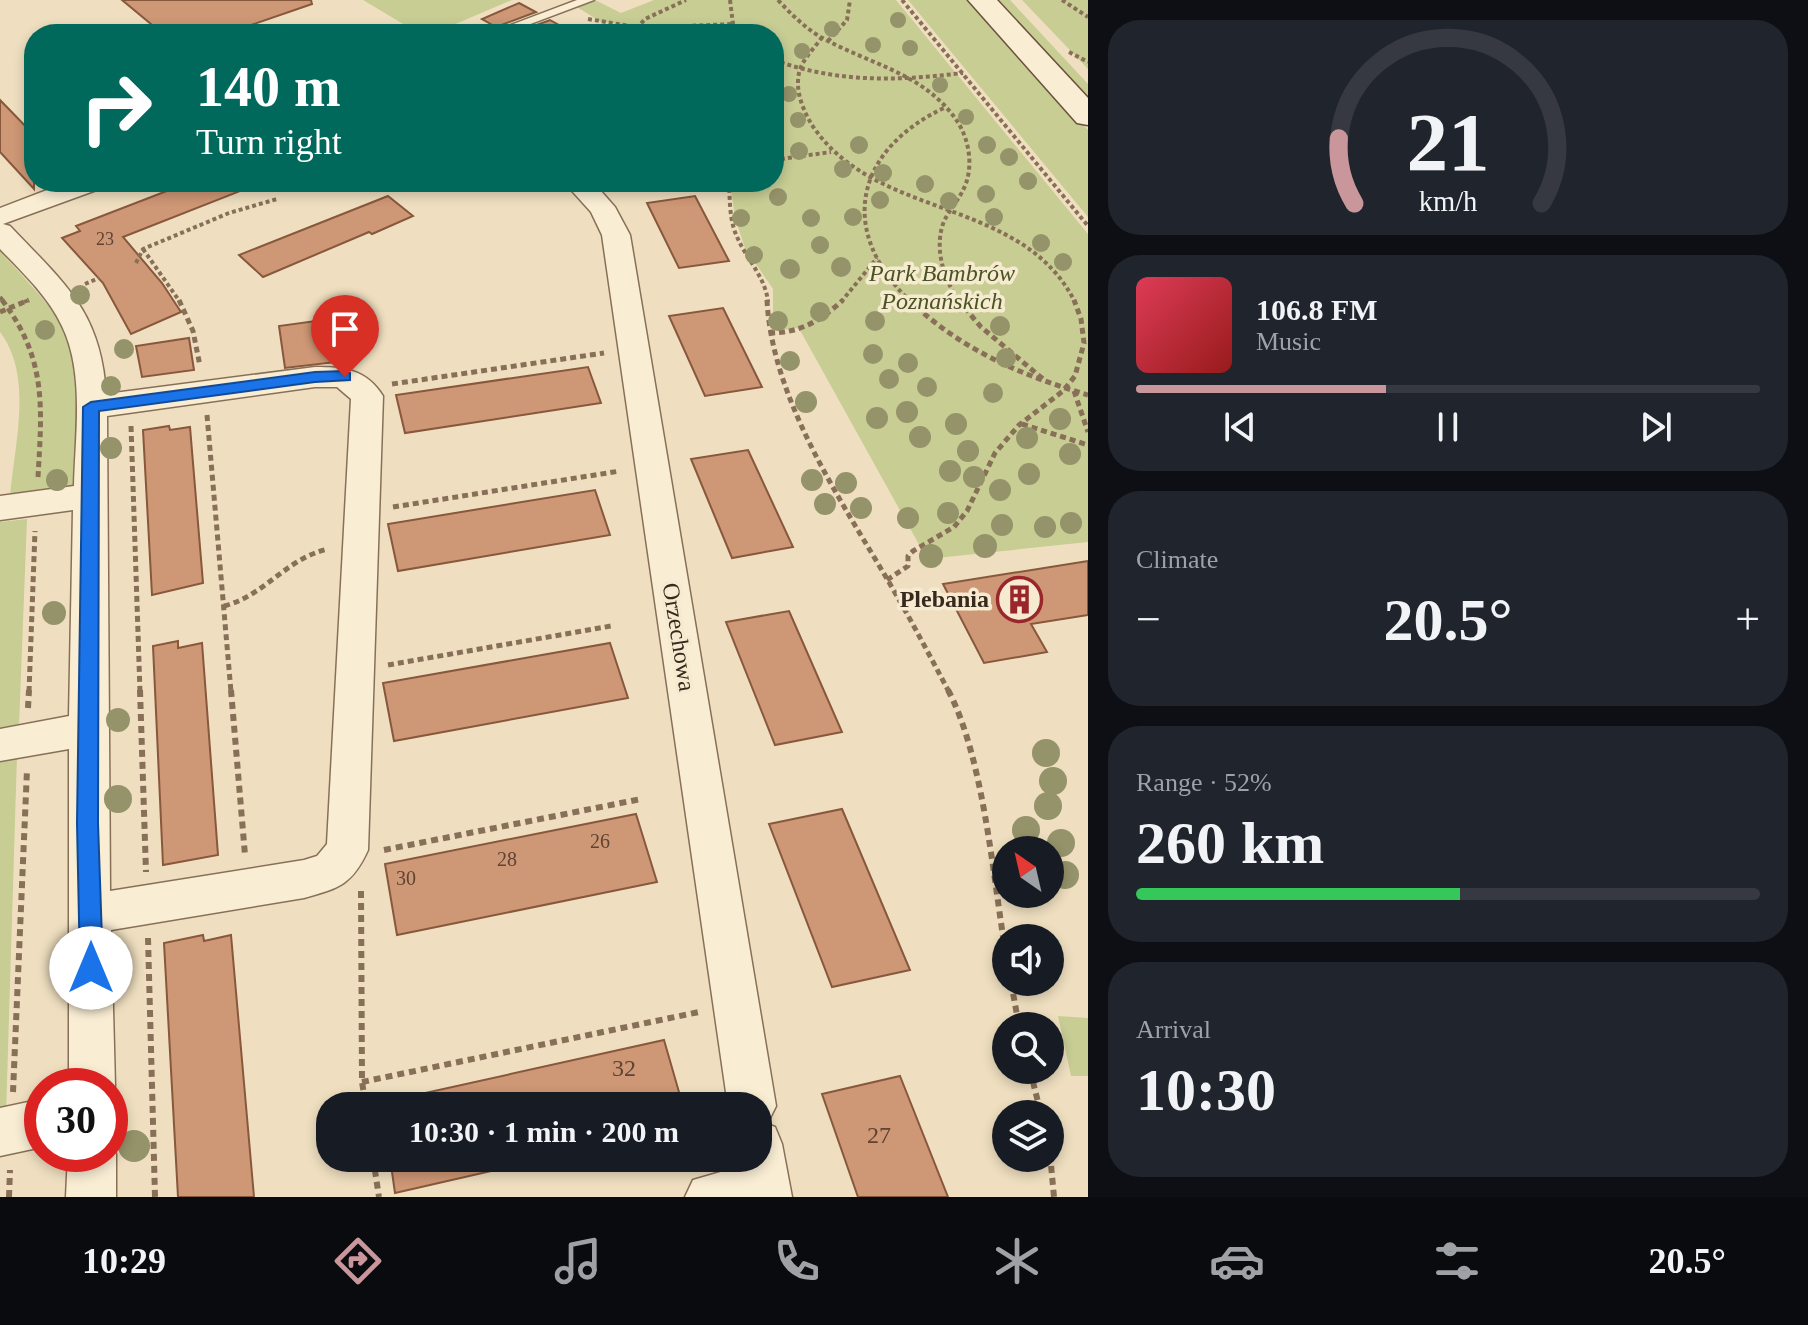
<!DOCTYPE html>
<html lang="en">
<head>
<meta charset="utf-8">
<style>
  body { margin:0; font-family:"Times New Roman",serif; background:#20242c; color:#f1f3f6; height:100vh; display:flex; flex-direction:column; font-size:30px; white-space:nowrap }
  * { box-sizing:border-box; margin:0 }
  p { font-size:26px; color:#9ea1a6 }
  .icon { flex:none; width:44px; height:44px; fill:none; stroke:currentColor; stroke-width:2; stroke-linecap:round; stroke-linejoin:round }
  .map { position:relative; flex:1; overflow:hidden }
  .details { display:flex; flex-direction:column; gap:20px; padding:20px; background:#0d0f14; width:720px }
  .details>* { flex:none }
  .hud { position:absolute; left:24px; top:24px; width:760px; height:168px; border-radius:32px; box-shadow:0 4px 12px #0003; background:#00695c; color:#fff; overflow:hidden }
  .needle { width:52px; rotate:326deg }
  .fabs { position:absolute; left:992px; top:836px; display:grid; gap:16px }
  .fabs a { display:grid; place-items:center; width:72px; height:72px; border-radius:50%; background:#171b24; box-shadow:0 4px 12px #0003; font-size:40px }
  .speed { position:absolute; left:24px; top:1068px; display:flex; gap:16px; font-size:40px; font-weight:700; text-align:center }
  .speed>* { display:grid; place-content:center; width:104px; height:104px; border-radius:50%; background:#171b24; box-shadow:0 4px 12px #0003; line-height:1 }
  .speed .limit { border:12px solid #d22; background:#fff; color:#111 }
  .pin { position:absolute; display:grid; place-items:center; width:68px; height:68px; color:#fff; margin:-82px -34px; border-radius:50% 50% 50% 0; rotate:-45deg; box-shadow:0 0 8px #0007 }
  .pin .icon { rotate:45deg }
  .me { position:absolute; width:88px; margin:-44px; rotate:0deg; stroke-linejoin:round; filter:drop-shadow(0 0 6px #0008) }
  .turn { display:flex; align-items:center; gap:28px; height:168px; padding:0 40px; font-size:36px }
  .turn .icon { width:104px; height:104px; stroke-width:2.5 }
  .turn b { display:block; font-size:56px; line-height:68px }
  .big { font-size:60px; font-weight:800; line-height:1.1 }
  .details .card { flex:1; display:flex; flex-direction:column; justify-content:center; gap:12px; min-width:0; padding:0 28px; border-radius:32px; background:#20242c }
  .details .dial { align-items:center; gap:0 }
  .dial svg { height:208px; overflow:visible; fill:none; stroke:#363941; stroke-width:7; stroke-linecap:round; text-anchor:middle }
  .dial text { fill:#f1f3f6; stroke:none }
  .song { display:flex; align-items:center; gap:24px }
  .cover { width:96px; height:96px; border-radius:12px; background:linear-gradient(135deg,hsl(350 70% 55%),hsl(0 70% 35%)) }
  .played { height:8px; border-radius:4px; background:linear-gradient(90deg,#c9979b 40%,#363941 40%) }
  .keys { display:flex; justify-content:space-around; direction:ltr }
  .heat { display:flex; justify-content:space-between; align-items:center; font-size:44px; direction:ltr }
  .charge { height:12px; border-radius:6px; background:linear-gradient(90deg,#34c759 52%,#363941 0) }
  .trip { position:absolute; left:316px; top:1092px; width:456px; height:80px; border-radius:32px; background:#171b24; box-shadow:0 4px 12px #0003; font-weight:800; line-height:80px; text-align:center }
  .tabs { display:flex; height:128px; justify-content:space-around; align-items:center; background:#090b0e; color:#9ea1a6 }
  .tabs .icon { width:56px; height:56px }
  .tabs .active { color:#c9979b }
  .tabs b { font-size:36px; color:#f1f3f6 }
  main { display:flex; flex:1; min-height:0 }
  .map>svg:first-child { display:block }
</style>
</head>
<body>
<main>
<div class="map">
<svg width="1088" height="1197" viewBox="0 0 1088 1197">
  <rect width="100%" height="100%" fill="#efdfc0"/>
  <g fill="#c8cd94">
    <path d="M363 0H512L432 34H420Z"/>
    <path d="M595 0 621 13 654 0H896L1088 234V542L927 559 801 332 797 328 773 331V289L745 248 735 218 730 182H774V34H644L643 32 652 31V27L601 22 577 7Z"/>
    <path d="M908 0H971L1088 130V217Z"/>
    <path d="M994 0H1010L1088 84V102Z"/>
    <path d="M1022 0H1088V69Z"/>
    <path d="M0 251C24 279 59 310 71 346 83 381 74 450 73 489L10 497C14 445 34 377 0 332Z"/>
    <path d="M27 519 19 726 0 729V522Z"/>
    <path d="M17 756 6 1115 0 1116V759Z"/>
    <path d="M1058 1016 1088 1018V1076H1071Z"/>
  </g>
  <g fill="#ce9775" stroke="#88583d" stroke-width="2">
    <path d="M122 0H311L312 4 225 34H163Z"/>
    <path d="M519 3 536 12 496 27 482 19Z"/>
    <path d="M550 20 575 34H512Z"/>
    <path d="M0 100 34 135V189L0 152Z"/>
    <path d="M190 182 258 184 123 237 162 283 181 312 131 334 103 283 62 238 80 231 76 226Z"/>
    <path d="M388 196 413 216 372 234 369 232 263 277 239 255Z"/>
    <path d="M695 196 729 261 679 268 647 203Z"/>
    <path d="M723 308 762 387 705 396 669 316Z"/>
    <path d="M337 318 345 361 285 368 279 326Z"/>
    <path d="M189 338 194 370 142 377 136 346Z"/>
    <path d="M588 367 601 403 405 433 396 395Z"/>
    <path d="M169 426 170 430 190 427 203 583 152 595 143 430Z"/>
    <path d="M748 450 793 547 732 558 691 459Z"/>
    <path d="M595 490 610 535 398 571 388 524Z"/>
    <path d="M1088 561V615L1031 624 1047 652 984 663 943 584Z"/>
    <path d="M789 611 842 732 775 745 726 622Z"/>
    <path d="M178 641V648L202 643 218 855 163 865 153 646Z"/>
    <path d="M610 643 628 698 394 741 383 683Z"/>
    <path d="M842 809 910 970 832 987 769 824Z"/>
    <path d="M636 814 657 882 397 935 385 864Z"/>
    <path d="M203 935 204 941 231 935 254 1197H178L164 943Z"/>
    <path d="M664 1040 683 1106H418L416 1095Z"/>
    <path d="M900 1076 948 1197H858L822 1094Z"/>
    <path d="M390 1158H499L500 1169 395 1193Z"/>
  </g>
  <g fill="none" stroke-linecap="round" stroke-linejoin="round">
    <defs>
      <path id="lane" d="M577 0H594L504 34H487Z"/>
      <g id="street">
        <path d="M68 182H106L102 188 3 224 10 226C64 283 101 311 106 394L315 367C344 367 366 369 383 396L368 850C352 885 339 888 304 898L111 930 115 1086 110 1099V1086H69V749L0 761V729L69 716 73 510 0 520V496L74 486C75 436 85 373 62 326 48 296 22 272 0 249V208ZM315 387H337L351 399 327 844 317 856 304 860 110 891 107 416Z"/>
        <path d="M564 182H593L615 207 630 235 776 1106 767 1124 775 1127 782 1144 792 1197H685L693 1180 738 1167 736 1158H758V1106H728L602 235 591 212Z"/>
        <path d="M42 1099V1147L0 1156V1108Z"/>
        <path d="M110 1139 116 1154V1197H66L68 1154H110Z"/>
      </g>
      <path id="secondary" d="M968 0H997L1088 98V125L1077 123Z"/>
    </defs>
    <use href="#lane" stroke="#887058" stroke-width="3"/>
    <use href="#street" stroke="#887058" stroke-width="3"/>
    <use href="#secondary" stroke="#6a513b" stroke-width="3"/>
    <g stroke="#887058" stroke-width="4" stroke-dasharray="4 3" stroke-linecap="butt">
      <path d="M730 0 733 24 738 34"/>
      <path d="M778 0C791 14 803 26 819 36 867 64 924 72 957 121 970 140 974 170 963 190 957 203 946 213 942 227 935 253 945 280 959 302"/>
      <path d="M902 0 1088 226"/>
      <path d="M1062 0 1088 17"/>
      <path d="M588 19 642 28 733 24"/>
      <path d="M632 34 645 19 686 0"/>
      <path d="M822 37C815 48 802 59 799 73 795 91 803 110 812 125 859 196 949 200 1017 241 1042 256 1062 276 1075 302"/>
      <path d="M828 41 847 20 850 0"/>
      <path d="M1069 52 1088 62"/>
      <path d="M774 60C838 83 897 81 963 73"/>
      <path d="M774 160 831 152"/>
      <path d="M729 182C730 201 729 221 738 239 747 259 766 279 768 302"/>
      <path d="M143 249 180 302"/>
      <path d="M136 263 143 249 229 213 277 199"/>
      <path d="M85 284 99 278"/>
      <path d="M0 297 4 302"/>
      <path d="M24 302 29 300"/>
      <path d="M841 302 877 258"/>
      <path d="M911 302C836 231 855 149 946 107"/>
    </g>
    <g stroke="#887058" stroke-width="5" stroke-dasharray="6 4" stroke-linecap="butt">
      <path d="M2 300C47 359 42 407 38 477"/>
      <path d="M179 300 193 331 200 366"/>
      <path d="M767 300C772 400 841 500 890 584 911 620 930 656 949 692"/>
      <path d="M909 300C960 349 1020 375 1088 395"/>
      <path d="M958 300 981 327 1043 379"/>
      <path d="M0 312 29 300"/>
      <path d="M769 333C800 333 820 321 843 300"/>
      <path d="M392 384 604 353"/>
      <path d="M1074 391 1088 432"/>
      <path d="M207 415 231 692"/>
      <path d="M1022 424 1088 445"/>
      <path d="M131 426 140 692"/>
      <path d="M393 507 620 471"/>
      <path d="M887 580 908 566V556L913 551 954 527 967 511 995 453 1019 425 1063 391 1075 376 1084 343 1081 319 1074 300"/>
      <path d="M224 606C266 595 285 559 328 549"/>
      <path d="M388 665 611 626"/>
      <path d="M29 692 35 531"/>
    </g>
    <g stroke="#887058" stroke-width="6" stroke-dasharray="7 5" stroke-linecap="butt">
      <path d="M140 690 146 872"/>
      <path d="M231 690 245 855"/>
      <path d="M948 690C984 758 993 878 1006 955"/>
      <path d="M28 708 29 690"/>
      <path d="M384 850 641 799"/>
      <path d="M361 891 362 1082 366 1106"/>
      <path d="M148 938 155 1197"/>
      <path d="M1011 982 1019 1026"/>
      <path d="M1030 1070 1041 1114"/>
      <path d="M362 1082 699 1012"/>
      <path d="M13 1092 27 770"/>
      <path d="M1050 1154 1054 1197"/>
      <path d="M373 1158 379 1197"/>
      <path d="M9 1197 10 1170"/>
    </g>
    <use href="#lane" fill="#f9edd4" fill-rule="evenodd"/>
    <use href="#street" fill="#f9edd4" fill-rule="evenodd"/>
    <use href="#secondary" fill="#f9edd4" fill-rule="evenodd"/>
  </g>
  <g fill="#94936a">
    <circle cx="898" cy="20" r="8"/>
    <circle cx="832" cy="29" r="8"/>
    <circle cx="873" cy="45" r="8"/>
    <circle cx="910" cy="48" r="8"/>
    <circle cx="802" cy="51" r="8"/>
    <circle cx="940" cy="85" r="8"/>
    <circle cx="789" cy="94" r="8"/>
    <circle cx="966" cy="117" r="8"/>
    <circle cx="798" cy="120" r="8"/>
    <circle cx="859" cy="145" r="9"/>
    <circle cx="987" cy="145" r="9"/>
    <circle cx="799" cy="151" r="9"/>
    <circle cx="1009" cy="157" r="9"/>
    <circle cx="843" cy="169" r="9"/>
    <circle cx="883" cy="173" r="9"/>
    <circle cx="1028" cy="181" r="9"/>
    <circle cx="925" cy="184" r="9"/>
    <circle cx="986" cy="194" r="9"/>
    <circle cx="778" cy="197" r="9"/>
    <circle cx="880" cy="200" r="9"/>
    <circle cx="949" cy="201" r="9"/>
    <circle cx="853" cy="217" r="9"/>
    <circle cx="994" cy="217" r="9"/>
    <circle cx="741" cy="218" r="9"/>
    <circle cx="811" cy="218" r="9"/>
    <circle cx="1041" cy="243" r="9"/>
    <circle cx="820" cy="245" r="9"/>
    <circle cx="754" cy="255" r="9"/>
    <circle cx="1063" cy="262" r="9"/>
    <circle cx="841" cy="267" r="10"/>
    <circle cx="790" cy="269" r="10"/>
    <circle cx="80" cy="295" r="10"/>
    <circle cx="820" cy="312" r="10"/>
    <circle cx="778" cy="321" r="10"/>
    <circle cx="875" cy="321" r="10"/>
    <circle cx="1000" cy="326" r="10"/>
    <circle cx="45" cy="330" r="10"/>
    <circle cx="124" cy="349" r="10"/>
    <circle cx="873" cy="354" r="10"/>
    <circle cx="1006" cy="358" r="10"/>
    <circle cx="790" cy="361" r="10"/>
    <circle cx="908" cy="363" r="10"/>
    <circle cx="889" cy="379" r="10"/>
    <circle cx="111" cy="386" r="10"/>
    <circle cx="927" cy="387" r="10"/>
    <circle cx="993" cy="393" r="10"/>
    <circle cx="806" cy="402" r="11"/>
    <circle cx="907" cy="412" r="11"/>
    <circle cx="877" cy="418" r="11"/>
    <circle cx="1060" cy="419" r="11"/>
    <circle cx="956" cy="424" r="11"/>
    <circle cx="920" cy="437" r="11"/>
    <circle cx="1027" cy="438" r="11"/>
    <circle cx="111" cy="448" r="11"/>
    <circle cx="968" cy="451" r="11"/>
    <circle cx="1070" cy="454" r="11"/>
    <circle cx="950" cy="471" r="11"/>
    <circle cx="1029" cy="474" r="11"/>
    <circle cx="974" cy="477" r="11"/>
    <circle cx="57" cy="480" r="11"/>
    <circle cx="812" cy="480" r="11"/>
    <circle cx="846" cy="483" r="11"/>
    <circle cx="1000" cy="490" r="11"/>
    <circle cx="825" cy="504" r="11"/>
    <circle cx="861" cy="508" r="11"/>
    <circle cx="948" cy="513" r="11"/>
    <circle cx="908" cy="518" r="11"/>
    <circle cx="1071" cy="523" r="11"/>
    <circle cx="1002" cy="525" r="11"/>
    <circle cx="1045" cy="527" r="11"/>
    <circle cx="985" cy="546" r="12"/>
    <circle cx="931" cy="556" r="12"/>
    <circle cx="54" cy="613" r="12"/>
    <circle cx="118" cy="720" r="12"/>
    <circle cx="1046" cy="753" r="14"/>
    <circle cx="1053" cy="781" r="14"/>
    <circle cx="118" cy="799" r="14"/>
    <circle cx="1048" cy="806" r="14"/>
    <circle cx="1026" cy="830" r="14"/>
    <circle cx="1061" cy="843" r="14"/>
    <circle cx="1065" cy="875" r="14"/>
    <circle cx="134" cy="1146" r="16"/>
  </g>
  <path fill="#1a73e8" stroke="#114b97" stroke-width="2" d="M345 371 350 373V380L315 382 99 411 98 823 103 968 99 975 91 978 83 975 80 968 77 823 83 407 91 402 315 372Z"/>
  <defs>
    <symbol id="building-ring" viewBox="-11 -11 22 22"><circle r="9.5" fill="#f6ead0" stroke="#99262b" stroke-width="1.5"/><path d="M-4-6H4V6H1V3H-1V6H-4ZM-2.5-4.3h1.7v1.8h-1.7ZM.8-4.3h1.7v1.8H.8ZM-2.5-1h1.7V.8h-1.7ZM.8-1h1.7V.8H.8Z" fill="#99262b"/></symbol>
  </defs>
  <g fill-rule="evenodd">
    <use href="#building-ring" x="994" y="574" width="51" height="51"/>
  </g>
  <g text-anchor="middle" stroke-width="7" stroke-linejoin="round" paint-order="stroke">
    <g font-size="18" fill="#5e4433">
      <text x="105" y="245">23</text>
    </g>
    <g font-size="20" fill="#5e4433">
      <text x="600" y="848">26</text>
      <text x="507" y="866">28</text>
      <text x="406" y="885">30</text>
    </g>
    <g font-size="24" font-style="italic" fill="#4a5423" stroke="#f6ead0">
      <text x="942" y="281">Park Bambrów<tspan x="942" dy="28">Poznańskich</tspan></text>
    </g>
    <g font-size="24" font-weight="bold" fill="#38291d" stroke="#f6ead0" text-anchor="end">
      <text x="989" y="607">Plebania</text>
    </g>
    <g font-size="24" fill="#38291d" stroke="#f6ead0">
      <text transform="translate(679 637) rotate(81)" y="8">Orzechowa</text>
    </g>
    <g font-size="24" fill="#5e4433">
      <text x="624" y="1076">32</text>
      <text x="879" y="1143">27</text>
    </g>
  </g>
</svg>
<div class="fabs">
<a><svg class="needle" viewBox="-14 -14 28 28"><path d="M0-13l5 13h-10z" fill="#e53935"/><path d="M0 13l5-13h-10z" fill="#9ea1a6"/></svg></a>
<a><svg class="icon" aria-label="sound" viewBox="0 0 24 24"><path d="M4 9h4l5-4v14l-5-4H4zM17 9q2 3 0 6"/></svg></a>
<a><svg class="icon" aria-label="search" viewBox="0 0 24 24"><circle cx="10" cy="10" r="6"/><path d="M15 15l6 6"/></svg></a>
<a><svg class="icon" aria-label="layers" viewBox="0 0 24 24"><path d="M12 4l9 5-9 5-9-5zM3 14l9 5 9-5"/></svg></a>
</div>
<div class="speed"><div class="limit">30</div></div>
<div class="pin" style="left:345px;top:377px;background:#d93025"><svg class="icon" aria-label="arrive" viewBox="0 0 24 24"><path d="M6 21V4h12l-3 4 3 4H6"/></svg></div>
<svg class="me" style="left:91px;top:968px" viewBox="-20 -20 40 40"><circle r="19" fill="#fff"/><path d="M0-13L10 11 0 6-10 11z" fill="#1a73e8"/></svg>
<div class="trip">10:30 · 1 min · 200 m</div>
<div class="hud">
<div class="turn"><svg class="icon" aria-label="right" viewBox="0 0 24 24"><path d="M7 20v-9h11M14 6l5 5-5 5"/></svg><div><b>140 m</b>Turn right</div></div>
</div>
</div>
<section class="details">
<div class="card dial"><svg viewBox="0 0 100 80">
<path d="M14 69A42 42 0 1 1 86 69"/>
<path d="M14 69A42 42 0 0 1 8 44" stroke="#c9979b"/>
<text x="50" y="56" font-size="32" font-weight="700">21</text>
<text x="50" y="72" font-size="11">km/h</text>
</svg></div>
<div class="card">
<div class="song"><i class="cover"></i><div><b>106.8 FM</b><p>Music</p></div></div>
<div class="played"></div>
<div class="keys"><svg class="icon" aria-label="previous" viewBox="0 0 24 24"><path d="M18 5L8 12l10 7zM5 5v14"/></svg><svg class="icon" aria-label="pause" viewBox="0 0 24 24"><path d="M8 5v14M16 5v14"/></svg><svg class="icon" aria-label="next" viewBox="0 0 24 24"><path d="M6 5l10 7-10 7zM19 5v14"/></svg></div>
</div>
<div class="card"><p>Climate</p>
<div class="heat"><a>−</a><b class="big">20.5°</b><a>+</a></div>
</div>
<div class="card"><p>Range · 52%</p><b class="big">260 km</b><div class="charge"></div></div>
<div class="card"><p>Arrival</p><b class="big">10:30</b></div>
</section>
</main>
<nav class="tabs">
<b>10:29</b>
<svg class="icon active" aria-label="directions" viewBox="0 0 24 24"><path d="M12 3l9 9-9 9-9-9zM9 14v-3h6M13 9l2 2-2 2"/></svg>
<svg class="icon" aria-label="music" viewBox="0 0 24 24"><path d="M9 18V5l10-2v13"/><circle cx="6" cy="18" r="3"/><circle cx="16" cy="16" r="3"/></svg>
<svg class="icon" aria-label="phone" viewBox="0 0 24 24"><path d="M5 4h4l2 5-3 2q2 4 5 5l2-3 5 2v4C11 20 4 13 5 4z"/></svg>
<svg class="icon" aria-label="climate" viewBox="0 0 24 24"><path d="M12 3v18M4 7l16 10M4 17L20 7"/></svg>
<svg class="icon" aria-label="car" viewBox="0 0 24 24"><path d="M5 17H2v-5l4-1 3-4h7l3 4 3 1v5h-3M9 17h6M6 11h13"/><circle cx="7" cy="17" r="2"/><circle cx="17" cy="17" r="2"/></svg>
<svg class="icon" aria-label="filters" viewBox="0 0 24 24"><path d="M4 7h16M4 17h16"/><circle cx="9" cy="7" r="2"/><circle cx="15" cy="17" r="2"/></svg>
<b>20.5°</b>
</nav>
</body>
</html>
